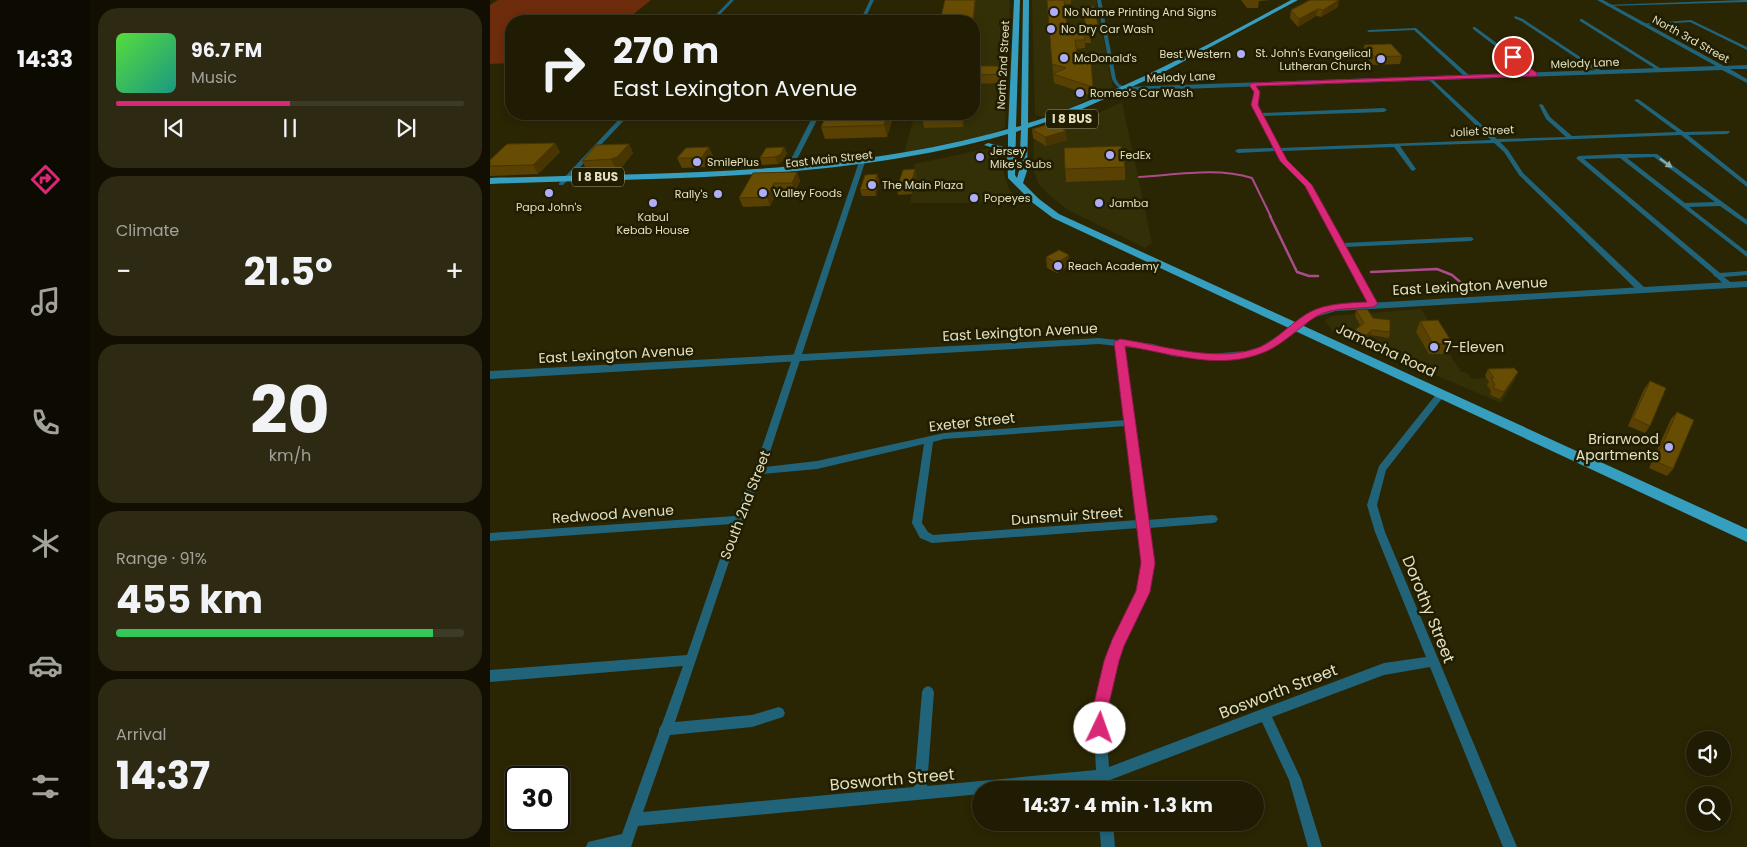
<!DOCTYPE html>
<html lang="en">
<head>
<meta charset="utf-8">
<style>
  body { margin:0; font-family:Poppins,sans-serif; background:#2d2912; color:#f1f3f6; height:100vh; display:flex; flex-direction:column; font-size:19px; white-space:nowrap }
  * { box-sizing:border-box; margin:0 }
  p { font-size:16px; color:#a2a19a }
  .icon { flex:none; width:28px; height:28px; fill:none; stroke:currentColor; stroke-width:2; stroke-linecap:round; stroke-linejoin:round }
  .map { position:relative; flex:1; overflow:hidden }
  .sheet { display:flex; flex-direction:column; gap:8px; padding:8px; background:#120f02; width:400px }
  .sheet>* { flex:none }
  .top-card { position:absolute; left:15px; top:15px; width:475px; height:105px; border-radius:20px; box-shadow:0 2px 8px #0003,0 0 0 1px #3d3a25; background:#201c03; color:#f1f3f6; overflow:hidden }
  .tools { position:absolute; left:1196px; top:731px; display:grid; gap:10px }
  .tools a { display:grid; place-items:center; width:45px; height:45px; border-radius:50%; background:#201c03; box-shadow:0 2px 8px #0003,0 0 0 1px #3d3a25; font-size:25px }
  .speed { position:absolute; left:15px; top:766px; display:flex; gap:10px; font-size:25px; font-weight:700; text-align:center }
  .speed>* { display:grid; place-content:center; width:65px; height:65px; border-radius:50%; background:#201c03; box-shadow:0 2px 8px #0003,0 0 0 1px #3d3a25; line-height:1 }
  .speed .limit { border:2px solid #111; border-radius:8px; background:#fff; color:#111 }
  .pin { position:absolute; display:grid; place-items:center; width:42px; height:42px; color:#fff; margin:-21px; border:2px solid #fff; border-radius:50%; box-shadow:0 1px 5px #0007 }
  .me { position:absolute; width:55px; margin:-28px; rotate:3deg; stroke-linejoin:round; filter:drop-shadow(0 0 4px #0008) }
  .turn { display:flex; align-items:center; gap:18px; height:105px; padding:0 25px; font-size:22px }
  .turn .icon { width:65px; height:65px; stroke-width:2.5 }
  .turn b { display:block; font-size:35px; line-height:42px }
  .big { font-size:38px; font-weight:700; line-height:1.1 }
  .sheet .tile { flex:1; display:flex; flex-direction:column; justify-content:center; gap:8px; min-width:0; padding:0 18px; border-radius:20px; background:#2d2912 }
  .sheet .dial { align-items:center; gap:0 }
  .dial b { font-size:65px; line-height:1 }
  .song { display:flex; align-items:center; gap:15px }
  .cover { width:60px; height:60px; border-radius:8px; background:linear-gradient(135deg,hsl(110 70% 55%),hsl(170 70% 35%)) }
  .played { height:5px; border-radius:2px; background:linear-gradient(90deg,#db2777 50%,#3d3a25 50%) }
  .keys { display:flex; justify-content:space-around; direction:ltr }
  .heat { display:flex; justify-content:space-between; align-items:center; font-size:28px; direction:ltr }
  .charge { height:8px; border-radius:4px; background:linear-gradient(90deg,#34c759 91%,#3d3a25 0) }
  .trip { position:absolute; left:482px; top:781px; width:292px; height:50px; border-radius:25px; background:#201c03; box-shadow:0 2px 8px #0003,0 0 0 1px #3d3a25; font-weight:700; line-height:50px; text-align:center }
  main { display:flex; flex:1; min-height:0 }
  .tabs { display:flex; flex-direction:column; width:90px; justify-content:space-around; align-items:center; background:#0d0b01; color:#a2a19a }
  .tabs .icon { width:35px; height:35px }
  .tabs .selected { color:#db2777 }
  .tabs b { font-size:22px; color:#f1f3f6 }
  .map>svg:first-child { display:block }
</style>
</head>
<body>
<main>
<nav class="tabs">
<b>14:33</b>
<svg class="icon selected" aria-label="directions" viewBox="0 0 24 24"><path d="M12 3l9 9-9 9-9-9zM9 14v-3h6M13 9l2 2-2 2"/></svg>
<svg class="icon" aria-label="music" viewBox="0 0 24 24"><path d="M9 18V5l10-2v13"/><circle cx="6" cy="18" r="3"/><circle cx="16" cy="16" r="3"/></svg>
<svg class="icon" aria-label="phone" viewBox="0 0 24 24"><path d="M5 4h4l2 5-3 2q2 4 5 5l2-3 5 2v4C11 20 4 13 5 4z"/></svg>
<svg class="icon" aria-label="climate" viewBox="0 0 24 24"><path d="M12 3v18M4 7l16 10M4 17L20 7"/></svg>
<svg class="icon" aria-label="car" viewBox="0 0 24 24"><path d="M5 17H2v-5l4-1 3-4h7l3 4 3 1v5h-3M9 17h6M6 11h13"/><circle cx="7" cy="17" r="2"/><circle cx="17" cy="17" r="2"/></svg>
<svg class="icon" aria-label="filters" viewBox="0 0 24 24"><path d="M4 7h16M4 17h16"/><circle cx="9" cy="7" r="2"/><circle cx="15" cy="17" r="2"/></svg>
</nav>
<section class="sheet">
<div class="tile">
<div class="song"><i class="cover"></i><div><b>96.7 FM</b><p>Music</p></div></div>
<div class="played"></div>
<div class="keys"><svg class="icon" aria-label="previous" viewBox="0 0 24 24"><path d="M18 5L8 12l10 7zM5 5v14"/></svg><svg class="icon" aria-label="pause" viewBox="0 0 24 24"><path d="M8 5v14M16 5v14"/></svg><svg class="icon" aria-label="next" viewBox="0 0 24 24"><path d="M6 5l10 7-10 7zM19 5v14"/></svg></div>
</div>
<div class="tile"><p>Climate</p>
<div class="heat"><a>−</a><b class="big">21.5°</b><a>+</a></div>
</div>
<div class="tile dial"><b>20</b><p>km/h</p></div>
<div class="tile"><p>Range · 91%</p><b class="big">455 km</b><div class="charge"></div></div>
<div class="tile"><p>Arrival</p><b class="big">14:37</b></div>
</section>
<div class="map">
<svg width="1257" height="847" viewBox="0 0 1257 847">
  <rect width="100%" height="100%" fill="#2a2604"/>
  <g fill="#332f07">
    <path d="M457 0H520L515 128 497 136 414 152 425 114H484V21H451Z"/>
    <path d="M542 0H606L623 88 568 113 554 117 545 115Z"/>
    <path d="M632 102 662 243 655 248 578 210 557 193 548 183 543 168 544 137 580 126Z"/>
    <path d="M496 149 512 151 514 174 519 189 531 203H420L425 172 424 164Z"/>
    <path d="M931 309 971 372H976L982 379 1022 375 1025 380 1011 403 842 331 835 320 842 316Z"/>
  </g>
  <path fill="#6d2c0b" d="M8 0H161L135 21H21V63L0 64V5Z"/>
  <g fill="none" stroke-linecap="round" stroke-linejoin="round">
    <path stroke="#ac4b89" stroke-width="2" d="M649 177C685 175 727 167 762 178L781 217"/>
    <g stroke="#ac4b89" stroke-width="2.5">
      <path d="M780 216 807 272 819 276H828"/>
      <path d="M881 272 947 269 962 275 982 292"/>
    </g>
    <g fill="#21647a" fill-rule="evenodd">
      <path d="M240 0H244L224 21H220Z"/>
      <path d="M380 0H384L374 21H370Z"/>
      <path d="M607 0H611L626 79 629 84 637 88V90C629 90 625 85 622 79Z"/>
      <path d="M1253 0H1257V2L1118 6 1116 5Z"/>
      <path d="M1025 16 1033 19 1113 72 1109 73 1031 21 1024 18Z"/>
      <path d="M1090 19H1092L1173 70 1169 71 1090 21Z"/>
      <path d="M1201 20 1257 47V50L1200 22 1152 25 1150 24Z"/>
      <path d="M983 27H985L1047 73V75H1043L983 29Z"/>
      <path d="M926 28 980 76V78H976L924 30 879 32 877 31 879 30Z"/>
      <path d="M940 77 1007 139 1076 137 1056 119 1049 105 1051 104 1053 105 1060 117 1082 136 1187 132 1144 100 1148 99 1194 132 1239 131 1240 132 1237 134 1198 135 1257 182V187L1191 135 1010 142 1018 150 1033 173 1155 288V292H1149L1029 175 1014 152 1004 143 910 146 926 169 923 171 921 170 904 147 791 151 796 160 821 185 853 243 981 237 984 239 981 241 855 247 887 305 883 307H880L815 186 792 162 786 151 748 153 745 151 748 149 784 148 762 105 765 92 760 85 764 84 769 92 766 105 771 113 894 108 897 110 894 112 773 116 790 148 1001 140 938 79V78Z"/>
      <path d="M134 114H140L73 185H69V183Z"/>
      <path d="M324 114H330L299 175 294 176 293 175Z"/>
      <path d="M1131 154H1167L1257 220V225L1230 206 1199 207 1257 252V257L1130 158 1094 159 1230 273 1257 271V275L1234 277 1244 285 1243 287H1237L1226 277 1224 276 1223 274 1086 158 1089 156ZM1164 157 1225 202 1195 203 1137 158Z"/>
      <path d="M372 160 375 162 275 467 327 461 454 433 636 420 626 342 627 340H633L645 423 657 520 723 515 726 516 728 519 726 522 723 523 659 528 663 563 658 591 632 646 615 712 619 767 894 663 936 657 885 532 877 505 889 466 948 392H954L955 394 954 396 896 470 887 505 895 532 1027 847H1013L940 667 894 675 782 717 811 779 832 847H818L799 780 772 722 620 780 621 790H607V783L533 790H491V794L148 826 141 847H96L98 842 132 834 169 731V729L172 724 193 666 0 682V670L197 655 242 524 0 541V533L245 516 264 471 369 162ZM636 426 648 520 443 535 438 532 432 523 443 442 454 439ZM434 444 422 523 430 538 442 543 649 528 653 563 648 591 621 645 603 712 606 770 437 786 444 692 442 688 438 686 434 688 432 692 424 787 153 812 180 735 262 727 293 717 295 713 293 709 289 707 262 715 185 722 253 520 272 474 327 469Z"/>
      <path d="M609 822H623L625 847H611Z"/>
    </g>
    <g fill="#21647a" fill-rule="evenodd">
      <path d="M1107 0H1113L1234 66 1257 65V69H1240L1257 79V83L1232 70 635 91 632 89 635 87 1226 66Z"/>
      <path d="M1257 281V287L846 311 822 318 811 329 778 351 756 357 719 360 682 356 662 350 609 344 0 379V371L609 338 663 344 683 350 719 354 756 351 770 347 805 325 816 314 845 305Z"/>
    </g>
    <path fill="#369ebf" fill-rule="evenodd" d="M524 0H530L526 127 531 126 533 0H539L538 123C563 116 586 106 610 96 676 68 738 34 801 0H808L670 74 583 113 538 128 537 171 533 183 549 199 569 214 1257 529V542L563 218 543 203 518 178 517 152 494 145 498 143 518 148V134C350 182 173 177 0 184V178C173 172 350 177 518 129ZM531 130 529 171 527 178 525 175 526 132Z"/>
  </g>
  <g fill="#594103">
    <path d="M557 0H581V4H574L577 26H595L593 7 608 25V30L600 31 601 43H595V48L586 49 588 62 603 87V96L564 83 563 74H564H563Z"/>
    <path d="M751 0H781L769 1 768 8H757Z"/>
    <path d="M848 7 831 17 826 16 808 27 800 18 801 10Z"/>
    <path d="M874 45 912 56 910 64 883 65 873 53Z"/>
    <path d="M512 66 513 74 512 83 484 84V72Z"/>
    <path d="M337 114H404L397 137 335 139 331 127Z"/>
    <path d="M475 114 473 127 434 128 432 116Z"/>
    <path d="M542 129 577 140 556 146 543 138Z"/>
    <path d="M65 143 70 152 48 174 0 176V160Z"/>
    <path d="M139 144 143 153 132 167 126 169 97 170 92 161Z"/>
    <path d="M219 147 223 156 215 167 192 168 187 158Z"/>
    <path d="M294 147 297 153 293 161 288 164 272 165 270 158Z"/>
    <path d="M574 148 635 167V180L576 182Z"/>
    <path d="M425 169 426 176 422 194 408 195 407 188Z"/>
    <path d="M307 172 310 181 305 192H287L280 206 253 207 249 198Z"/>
    <path d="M387 174 389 180 386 196H372L370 190Z"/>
    <path d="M556 257 580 265 567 273 557 268Z"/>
    <path d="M866 310 883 318 900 332 899 338 880 335 873 342 862 336 864 331 870 325 865 316Z"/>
    <path d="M930 321 963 344 958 354H939L926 332Z"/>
    <path d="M998 369 1028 372 1024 379 1010 399 1000 395 1001 391 997 385 999 382 995 376Z"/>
    <path d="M1160 381V426L1155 433 1138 426 1154 389Z"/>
    <path d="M1187 412 1183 469 1177 476 1159 468 1181 419Z"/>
  </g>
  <g fill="#483502">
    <path d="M485 0H486L484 21H483Z"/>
    <path d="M849 0 848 7 831 17 833 10Z"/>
    <path d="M828 9 826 16 808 27 809 19Z"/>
    <path d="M512 66 513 74 512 83 511 74Z"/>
    <path d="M398 114H404L397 137 394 125Z"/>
    <path d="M471 114H475L473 127 471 115Z"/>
    <path d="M576 131 577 140 556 146 555 137Z"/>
    <path d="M65 143 70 152 48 174 43 165Z"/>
    <path d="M139 144 143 153 132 167 126 169 121 159Z"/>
    <path d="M219 147 223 156 215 167 211 158Z"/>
    <path d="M294 147 297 153 293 161 288 164 285 157Z"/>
    <path d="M425 169 426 176 422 194 420 188Z"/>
    <path d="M307 172 310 181 305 192 302 183Z"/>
    <path d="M387 174 389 180 386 196 384 189Z"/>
    <path d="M284 183 287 192 280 206 277 197Z"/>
    <path d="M579 255 580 265 567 273V263Z"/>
    <path d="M882 330 880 335 873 342 875 336Z"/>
    <path d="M1028 372 1024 379 1010 399 1014 392Z"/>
  </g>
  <g fill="#674c03" stroke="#483502">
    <path d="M455 0H485L483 21H450Z"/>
    <path d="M557 0H574L577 26H599L601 34H594L595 40H585L588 62H601L603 87 563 74 576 68 562 64Z"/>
    <path d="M820 0H849L833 10 828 9 809 19 801 10Z"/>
    <path d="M604 6 608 25 596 26 593 7Z"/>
    <path d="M901 44 912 56 885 57 874 45Z"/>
    <path d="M485 66H512L511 74 484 75Z"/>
    <path d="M337 114H398L394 125 331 127Z"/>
    <path d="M432 114H471V115L432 116Z"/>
    <path d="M564 123 576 131 555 137 542 129Z"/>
    <path d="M65 143 43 165 0 166V160L17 144Z"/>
    <path d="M139 144 127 157 121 159 92 161 106 145Z"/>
    <path d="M631 146 635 167 575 169 574 148Z"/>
    <path d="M219 147 211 158H187L196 148Z"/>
    <path d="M294 147 291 154 285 157 270 158 276 148Z"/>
    <path d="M425 169 420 188H407L413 170Z"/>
    <path d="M307 172 302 183H284L277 197 249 198 263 173Z"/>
    <path d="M387 174 384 189 370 190 375 175Z"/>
    <path d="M569 250 579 255 567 263 556 257Z"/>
    <path d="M877 309 883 318 900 320V332L882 330 875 336 864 331 874 323 866 310Z"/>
    <path d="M948 320 963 344H943L930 321Z"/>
    <path d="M1024 368 1028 372 1014 392 1003 388 1005 385 1001 378H1004L998 369Z"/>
    <path d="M1160 381 1176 388 1160 426 1143 418Z"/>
    <path d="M1187 412 1204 420 1183 469 1165 461Z"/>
  </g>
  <defs><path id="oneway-solid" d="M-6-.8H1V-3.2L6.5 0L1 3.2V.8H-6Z" transform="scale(1.25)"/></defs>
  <use fill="#95aea4" href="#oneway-solid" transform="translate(1176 163) rotate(36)"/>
  <path fill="#db2777" stroke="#8e194d" d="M1023 56 1047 73V76L766 86 770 92 768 105 797 160 822 185 888 304 883 307C866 309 843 307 827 316 810 326 795 343 777 351 731 372 681 353 635 346L665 563 660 592 634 646 629 661 617 712 618 728 616 734 610 736 605 734 602 728V712L614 661 622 640 646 591 651 563 624 342 630 339C672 345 728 364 770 347 788 339 803 321 820 312 837 303 859 303 877 302L815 186 790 161 761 105 764 92 759 85 762 83 1039 73 1021 59Z"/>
  <g fill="#aeaefa" stroke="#201d00" stroke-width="2">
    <circle cx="564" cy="12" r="5"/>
    <circle cx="561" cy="29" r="5"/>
    <circle cx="751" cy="54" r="5"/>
    <circle cx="574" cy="58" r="5"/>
    <circle cx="891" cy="59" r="5"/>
    <circle cx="590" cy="93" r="5"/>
    <circle cx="620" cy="155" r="5"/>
    <circle cx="490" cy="157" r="5"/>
    <circle cx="207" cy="162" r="5"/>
    <circle cx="382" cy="185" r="5"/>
    <circle cx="59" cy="193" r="5"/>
    <circle cx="273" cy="193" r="5"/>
    <circle cx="228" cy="194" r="5"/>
    <circle cx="484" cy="198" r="5"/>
    <circle cx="163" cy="203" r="5"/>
    <circle cx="609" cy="203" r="5"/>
    <circle cx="568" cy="266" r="5"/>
    <circle cx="944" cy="347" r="5"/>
    <circle cx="1179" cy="447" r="5"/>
  </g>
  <g text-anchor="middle" stroke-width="5" stroke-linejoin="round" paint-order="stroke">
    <g font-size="11" fill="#e2e0c0" stroke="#201d00" text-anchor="start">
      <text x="574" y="16">No Name Printing And Signs</text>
      <text x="571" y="33">No Dry Car Wash</text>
      <text x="881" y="57" text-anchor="end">St. John's Evangelical<tspan x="881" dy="13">Lutheran Church</tspan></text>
      <text x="741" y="58" text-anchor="end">Best Western</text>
      <text x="584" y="62">McDonald's</text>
      <text x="600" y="97">Romeo's Car Wash</text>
      <text x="500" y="155">Jersey<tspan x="500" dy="13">Mike's Subs</tspan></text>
      <text x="630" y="159">FedEx</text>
      <text x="217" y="166">SmilePlus</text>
      <text x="392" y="189">The Main Plaza</text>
      <text x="283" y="197">Valley Foods</text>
      <text x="218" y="198" text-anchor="end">Rally's</text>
      <text x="494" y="202">Popeyes</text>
      <text x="619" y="207">Jamba</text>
      <text x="59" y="211" text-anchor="middle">Papa John's</text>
      <text x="163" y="221" text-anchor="middle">Kabul<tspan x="163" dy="13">Kebab House</tspan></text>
      <text x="578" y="270">Reach Academy</text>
    </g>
    <g font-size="11" fill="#e2e0c0" stroke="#201d00">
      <text transform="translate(1201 39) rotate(29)" y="4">North 3rd Street</text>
      <text transform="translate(1095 63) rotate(-2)" y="4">Melody Lane</text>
      <text transform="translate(513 65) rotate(-87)" y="4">North 2nd Street</text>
      <text transform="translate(691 77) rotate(-2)" y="4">Melody Lane</text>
      <text transform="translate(992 131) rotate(-3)" y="4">Joliet Street</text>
      <text transform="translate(339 159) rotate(-6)" y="4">East Main Street</text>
    </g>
    <g fill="#201d00" stroke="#a8a686" stroke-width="1">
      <rect x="556" y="109.5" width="52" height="19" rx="4"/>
      <rect x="82" y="167.5" width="52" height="19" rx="4"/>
    </g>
    <g font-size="12" font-weight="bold" fill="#e2e0c0">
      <text x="582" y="123">I 8 BUS</text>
      <text x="108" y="181">I 8 BUS</text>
    </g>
    <g font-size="14" fill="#e2e0c0" stroke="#201d00">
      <text transform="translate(980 286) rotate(-3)" y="5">East Lexington Avenue</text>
      <text transform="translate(530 332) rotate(-3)" y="5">East Lexington Avenue</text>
      <text transform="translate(896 350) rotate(25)" y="5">Jamacha Road</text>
      <text transform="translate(126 354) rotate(-3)" y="5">East Lexington Avenue</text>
      <text transform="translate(482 422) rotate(-6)" y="5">Exeter Street</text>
      <text transform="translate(255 505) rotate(-69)" y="5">South 2nd Street</text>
      <text transform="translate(123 514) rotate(-4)" y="5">Redwood Avenue</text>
      <text transform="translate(577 516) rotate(-4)" y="5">Dunsmuir Street</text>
    </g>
    <g font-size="14" fill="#e2e0c0" stroke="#201d00" text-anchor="start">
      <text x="954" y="352">7-Eleven</text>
      <text x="1169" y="444" text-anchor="end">Briarwood<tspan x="1169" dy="16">Apartments</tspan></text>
    </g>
    <g font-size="16" fill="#e2e0c0" stroke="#201d00">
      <text transform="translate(939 609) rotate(68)" y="6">Dorothy Street</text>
      <text transform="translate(788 691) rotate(-21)" y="6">Bosworth Street</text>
      <text transform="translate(402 779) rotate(-5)" y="6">Bosworth Street</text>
    </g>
  </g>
</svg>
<div class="tools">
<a><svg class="icon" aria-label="sound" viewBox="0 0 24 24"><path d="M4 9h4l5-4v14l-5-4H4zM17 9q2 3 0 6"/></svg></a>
<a><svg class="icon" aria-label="search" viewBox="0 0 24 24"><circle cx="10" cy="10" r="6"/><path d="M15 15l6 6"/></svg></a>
</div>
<div class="speed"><div class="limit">30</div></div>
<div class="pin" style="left:1023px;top:57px;background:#d93025"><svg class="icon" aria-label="arrive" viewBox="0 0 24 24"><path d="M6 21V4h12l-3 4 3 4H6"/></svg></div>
<svg class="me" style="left:610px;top:728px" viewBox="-20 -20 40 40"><circle r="19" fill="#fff"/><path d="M0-13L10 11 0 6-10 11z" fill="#db2777"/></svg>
<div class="trip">14:37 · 4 min · 1.3 km</div>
<div class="top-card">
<div class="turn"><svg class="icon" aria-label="right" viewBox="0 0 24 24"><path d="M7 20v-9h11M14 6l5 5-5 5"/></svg><div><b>270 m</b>East Lexington Avenue</div></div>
</div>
</div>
</main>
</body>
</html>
